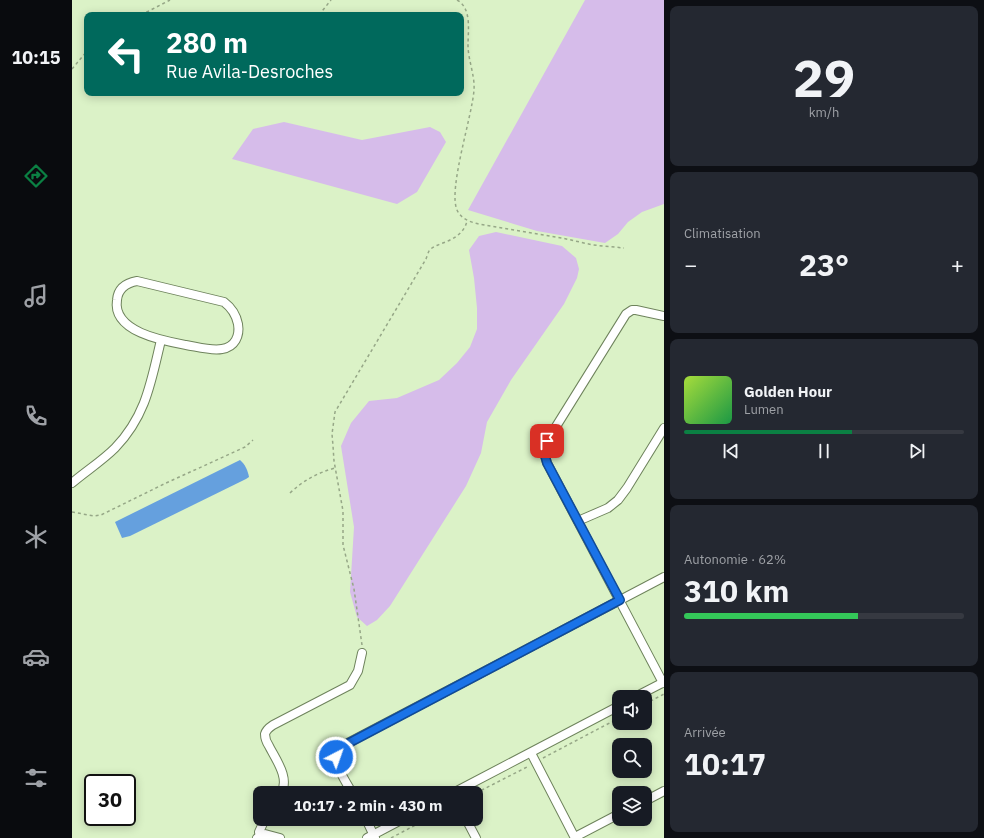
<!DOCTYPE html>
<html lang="fr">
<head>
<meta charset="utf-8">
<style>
  body { margin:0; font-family:"IBM Plex Sans",sans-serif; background:#242831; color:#f1f3f6; height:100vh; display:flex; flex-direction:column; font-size:15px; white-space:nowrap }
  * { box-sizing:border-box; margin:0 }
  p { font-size:13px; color:#9ea1a6 }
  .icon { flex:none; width:22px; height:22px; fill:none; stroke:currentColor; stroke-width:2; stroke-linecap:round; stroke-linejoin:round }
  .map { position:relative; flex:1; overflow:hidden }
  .sheet { display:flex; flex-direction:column; gap:6px; padding:6px; background:#0d0f14; width:320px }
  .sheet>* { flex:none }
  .guide { position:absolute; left:12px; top:12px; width:380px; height:84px; border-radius:8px; box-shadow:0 2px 10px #0003; background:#00695c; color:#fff; overflow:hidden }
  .buttons { position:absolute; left:540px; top:690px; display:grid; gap:8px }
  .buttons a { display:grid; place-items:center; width:40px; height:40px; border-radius:8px; background:#171b24; box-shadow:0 2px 10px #0003; font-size:20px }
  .speed { position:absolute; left:12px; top:774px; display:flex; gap:8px; font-size:20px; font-weight:700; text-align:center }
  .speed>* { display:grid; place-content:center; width:52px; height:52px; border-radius:50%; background:#171b24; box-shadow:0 2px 10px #0003; line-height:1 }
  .speed .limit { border:2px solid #111; border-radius:6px; background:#fff; color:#111 }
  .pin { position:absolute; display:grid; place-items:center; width:34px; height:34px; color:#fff; margin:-17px; border-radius:8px; box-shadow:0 2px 6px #0006 }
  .me { position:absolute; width:44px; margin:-22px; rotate:41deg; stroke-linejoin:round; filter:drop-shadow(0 0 3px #0008) }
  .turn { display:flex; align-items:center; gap:14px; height:84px; padding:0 16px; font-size:18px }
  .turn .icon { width:52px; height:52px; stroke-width:2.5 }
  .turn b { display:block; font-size:28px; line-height:34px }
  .big { font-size:30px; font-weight:700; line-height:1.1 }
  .sheet .widget { flex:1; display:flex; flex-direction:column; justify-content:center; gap:6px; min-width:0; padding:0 14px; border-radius:8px; background:#242831 }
  .sheet .dial { align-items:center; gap:0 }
  .dial b { font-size:52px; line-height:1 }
  .song { display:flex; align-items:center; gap:12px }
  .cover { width:48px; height:48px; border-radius:6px; background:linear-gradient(135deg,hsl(80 70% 55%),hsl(140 70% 35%)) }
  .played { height:4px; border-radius:2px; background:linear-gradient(90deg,#0b8043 60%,#363941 60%) }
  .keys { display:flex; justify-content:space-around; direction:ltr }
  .heat { display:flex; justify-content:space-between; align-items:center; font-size:22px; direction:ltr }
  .charge { height:6px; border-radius:3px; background:linear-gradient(90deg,#34c759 62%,#363941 0) }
  .trip { position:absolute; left:181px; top:786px; width:230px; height:40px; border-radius:8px; background:#171b24; box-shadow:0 2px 10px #0003; font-weight:700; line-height:40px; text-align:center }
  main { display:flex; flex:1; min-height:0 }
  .menu { display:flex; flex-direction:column; width:72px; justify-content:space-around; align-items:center; background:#090b0e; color:#9ea1a6 }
  .menu .icon { width:28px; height:28px }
  .menu .selected { color:#0b8043 }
  .menu b { font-size:18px; color:#f1f3f6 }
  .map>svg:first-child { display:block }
</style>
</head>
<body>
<main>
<nav class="menu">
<b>10:15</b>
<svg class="icon selected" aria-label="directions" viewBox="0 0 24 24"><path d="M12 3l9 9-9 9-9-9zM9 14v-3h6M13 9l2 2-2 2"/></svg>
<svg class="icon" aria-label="music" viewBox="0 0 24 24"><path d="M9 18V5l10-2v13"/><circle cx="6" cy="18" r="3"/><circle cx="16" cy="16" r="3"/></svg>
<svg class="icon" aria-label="phone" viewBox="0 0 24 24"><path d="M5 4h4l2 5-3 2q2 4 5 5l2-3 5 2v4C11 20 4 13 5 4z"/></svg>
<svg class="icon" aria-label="climate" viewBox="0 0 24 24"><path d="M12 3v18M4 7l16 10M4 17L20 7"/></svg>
<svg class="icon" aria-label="car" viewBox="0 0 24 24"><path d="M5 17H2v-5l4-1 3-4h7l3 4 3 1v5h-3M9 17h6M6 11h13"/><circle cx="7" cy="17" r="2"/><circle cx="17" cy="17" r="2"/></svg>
<svg class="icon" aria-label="filters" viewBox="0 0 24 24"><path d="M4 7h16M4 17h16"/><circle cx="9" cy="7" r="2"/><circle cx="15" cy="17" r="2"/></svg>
</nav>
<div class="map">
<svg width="592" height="838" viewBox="0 0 592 838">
  <rect width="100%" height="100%" fill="#dbf2c7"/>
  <g fill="#d6bcea">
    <path d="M513 0H592V204L570 212 556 222 546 234 533 243 465 231 396 210Z"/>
    <path d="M212 122 290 140 358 127 368 132 374 142 345 192 325 204 160 159 181 129Z"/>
    <path d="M424 232 490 246 504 258 507 269 505 278 492 304 439 380 415 422 409 453 394 486 318 606 305 620 295 626 285 617 278 592 282 527 269 446 279 423 297 401 325 398 367 380 385 363 398 347 405 329V308L402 278 397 250 407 236Z"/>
  </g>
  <path fill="#65a0de" d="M168 460C173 464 176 471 177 477L174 479 58 536 50 538 43 522Z"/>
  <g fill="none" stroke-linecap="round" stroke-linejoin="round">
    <defs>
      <g id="minor">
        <path d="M65 281 152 302C160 308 164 314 166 324 168 336 163 347 150 349 139 351 126 347 114 345 92 341 40 332 45 300 46 288 54 283 65 281Z"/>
        <path d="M0 483C14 471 30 461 43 448 74 416 79 382 89 340"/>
        <path d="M506 521 536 508 546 500 555 488 592 428"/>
        <path d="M591 683 475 463 472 452 475 441 554 314 560 310H564L592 316"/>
        <path d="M563 697 592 682"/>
        <path d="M459 753 503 838"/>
        <path d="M209 793C218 778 204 760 197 746 195 743 193 738 193 734 194 730 198 727 201 725L278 685 286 671 290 653"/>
        <path d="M280 793C273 779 255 758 272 745L592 577"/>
        <path d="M381 793 547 706"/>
        <path d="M573 801 592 791"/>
        <path d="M294 819 303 838"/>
        <path d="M394 819 404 838"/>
        <path d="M188 837 187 832 193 819"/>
        <path d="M503 837 547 814"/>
        <path d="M185 838 193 834 208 838"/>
        <path d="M295 838 331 819"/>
      </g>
    </defs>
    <use href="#minor" stroke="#6e835c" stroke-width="10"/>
    <g stroke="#96a787" stroke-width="1.5" stroke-dasharray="3 3" stroke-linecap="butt">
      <path d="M385 0C400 8 396 31 396 45 396 60 403 75 402 90 400 117 376 189 385 210 389 219 398 222 407 224L490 238 521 245 552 248"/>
      <path d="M69 15 98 0"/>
      <path d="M247 15 259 0"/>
      <path d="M0 69 15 51"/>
      <path d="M218 493C232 480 245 473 263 468"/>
      <path d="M0 512 22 516 29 515 92 484 173 447 181 440"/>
      <path d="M290 645 282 589 271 545V511L262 461 261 446 260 434 263 412 354 259C355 256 356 253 357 251 360 247 364 246 368 244 380 240 392 234 395 221"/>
      <path d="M573 704 592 694"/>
      <path d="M471 758 547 718"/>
      <path d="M404 793 457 766"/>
      <path d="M319 838 355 819"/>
    </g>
    <use href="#minor" stroke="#fff" stroke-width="8"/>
  </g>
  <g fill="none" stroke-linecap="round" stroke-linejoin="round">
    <defs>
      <path id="route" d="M264 757 268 749 275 744 548 600 475 463 472 452 475 441"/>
    </defs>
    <use href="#route" stroke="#114b97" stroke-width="10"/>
    <use href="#route" stroke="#1a73e8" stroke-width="7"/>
  </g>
</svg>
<div class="buttons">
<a><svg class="icon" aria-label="sound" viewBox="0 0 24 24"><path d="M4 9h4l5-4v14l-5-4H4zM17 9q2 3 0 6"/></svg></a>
<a><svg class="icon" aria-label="search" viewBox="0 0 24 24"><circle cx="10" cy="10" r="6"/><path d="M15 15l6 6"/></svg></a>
<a><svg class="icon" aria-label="layers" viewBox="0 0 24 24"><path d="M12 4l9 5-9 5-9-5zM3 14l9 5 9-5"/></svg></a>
</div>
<div class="speed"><div class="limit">30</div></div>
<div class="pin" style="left:475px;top:441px;background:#d93025"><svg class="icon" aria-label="arrive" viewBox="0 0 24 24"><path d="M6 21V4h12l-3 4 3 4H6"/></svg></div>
<svg class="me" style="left:264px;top:757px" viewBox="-20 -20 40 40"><circle r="17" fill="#1a73e8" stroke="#fff" stroke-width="3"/><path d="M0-11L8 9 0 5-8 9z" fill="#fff"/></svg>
<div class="trip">10:17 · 2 min · 430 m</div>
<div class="guide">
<div class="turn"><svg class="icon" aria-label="left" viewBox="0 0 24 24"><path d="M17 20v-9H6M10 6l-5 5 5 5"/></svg><div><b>280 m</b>Rue Avila-Desroches</div></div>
</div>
</div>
<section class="sheet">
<div class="widget dial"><b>29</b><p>km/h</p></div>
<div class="widget"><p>Climatisation</p>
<div class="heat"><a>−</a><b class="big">23°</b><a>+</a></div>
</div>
<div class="widget">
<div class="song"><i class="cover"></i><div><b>Golden Hour</b><p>Lumen</p></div></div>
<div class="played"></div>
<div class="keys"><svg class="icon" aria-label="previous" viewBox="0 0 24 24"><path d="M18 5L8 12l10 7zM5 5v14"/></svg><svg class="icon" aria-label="pause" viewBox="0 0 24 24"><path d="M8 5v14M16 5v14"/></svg><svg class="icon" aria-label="next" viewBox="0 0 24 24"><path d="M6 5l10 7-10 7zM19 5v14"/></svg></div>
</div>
<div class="widget"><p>Autonomie · 62%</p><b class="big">310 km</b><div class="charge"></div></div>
<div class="widget"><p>Arrivée</p><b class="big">10:17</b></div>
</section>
</main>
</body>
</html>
